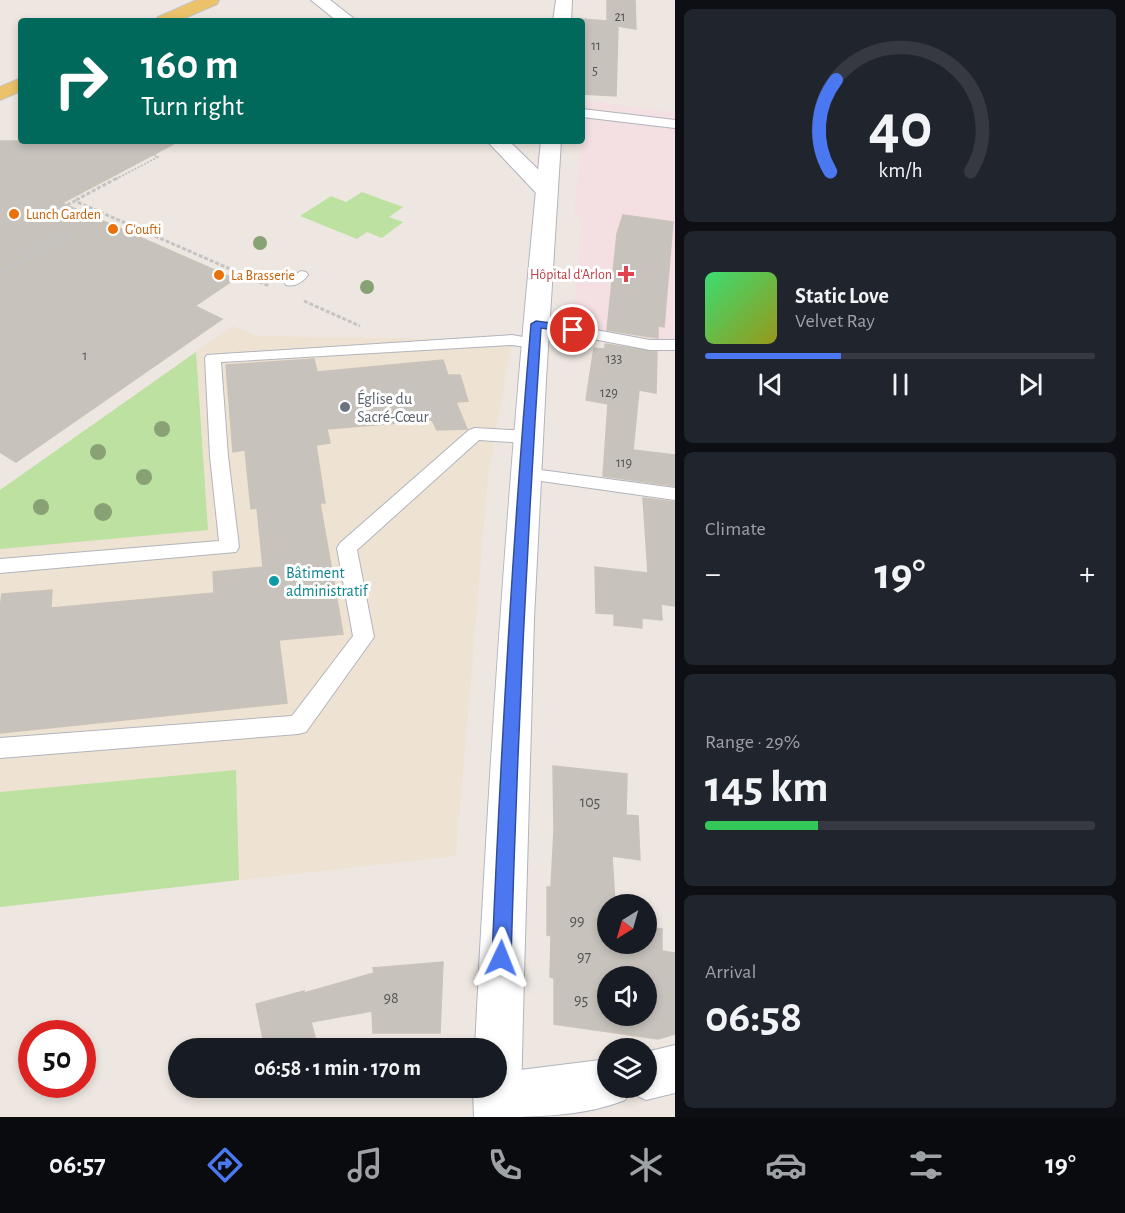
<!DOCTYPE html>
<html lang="en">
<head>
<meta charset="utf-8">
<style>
  body { margin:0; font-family:"Alegreya Sans",sans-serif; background:#20242c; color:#f1f3f6; height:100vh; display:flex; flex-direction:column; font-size:22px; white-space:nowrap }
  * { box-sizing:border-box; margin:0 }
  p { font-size:20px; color:#9ea1a6 }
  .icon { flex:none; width:33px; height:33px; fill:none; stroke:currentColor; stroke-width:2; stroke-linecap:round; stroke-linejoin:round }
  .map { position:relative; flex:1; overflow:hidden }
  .details { display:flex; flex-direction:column; gap:9px; padding:9px; background:#0d0f14; width:450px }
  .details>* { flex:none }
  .hud { position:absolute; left:18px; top:18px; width:567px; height:126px; border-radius:6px; box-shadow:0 3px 9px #0003; background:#00695c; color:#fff; overflow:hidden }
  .needle { width:39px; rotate:217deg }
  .fabs { position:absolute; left:597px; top:894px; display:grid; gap:12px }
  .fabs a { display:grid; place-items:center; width:60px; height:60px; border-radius:50%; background:#171b24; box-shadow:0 3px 9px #0003; font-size:30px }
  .speed { position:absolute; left:18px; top:1020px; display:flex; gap:12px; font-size:30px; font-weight:700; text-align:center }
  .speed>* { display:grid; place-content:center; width:78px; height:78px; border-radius:50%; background:#171b24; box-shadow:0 3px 9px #0003; line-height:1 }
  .speed .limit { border:9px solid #d22; background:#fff; color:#111 }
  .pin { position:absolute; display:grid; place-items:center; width:51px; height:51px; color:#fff; margin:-26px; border:3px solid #fff; border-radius:50%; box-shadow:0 2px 6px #0007 }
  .me { position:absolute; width:66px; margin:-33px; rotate:2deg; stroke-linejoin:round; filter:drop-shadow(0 0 4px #0008) }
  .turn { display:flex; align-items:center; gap:21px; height:126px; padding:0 24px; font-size:27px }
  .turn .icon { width:78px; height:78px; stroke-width:2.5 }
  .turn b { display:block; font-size:42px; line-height:51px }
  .big { font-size:45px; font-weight:700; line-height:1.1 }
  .details .widget { flex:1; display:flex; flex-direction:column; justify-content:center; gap:9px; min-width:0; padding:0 21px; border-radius:9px; background:#20242c }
  .details .dial { align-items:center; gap:0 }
  .dial svg { height:156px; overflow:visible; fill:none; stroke:#363941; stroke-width:7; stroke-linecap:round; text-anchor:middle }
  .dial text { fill:#f1f3f6; stroke:none }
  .song { display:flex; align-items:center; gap:18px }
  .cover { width:72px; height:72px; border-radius:9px; background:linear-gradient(135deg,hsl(140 70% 55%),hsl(60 70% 35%)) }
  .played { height:6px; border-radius:3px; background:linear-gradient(90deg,#4b78f1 35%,#363941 35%) }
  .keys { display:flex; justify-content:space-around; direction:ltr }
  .heat { display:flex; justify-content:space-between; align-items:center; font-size:33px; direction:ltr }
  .charge { height:9px; border-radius:4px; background:linear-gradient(90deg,#34c759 29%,#363941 0) }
  .trip { position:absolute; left:168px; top:1038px; width:339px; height:60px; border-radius:30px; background:#171b24; box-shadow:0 3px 9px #0003; font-weight:700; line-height:60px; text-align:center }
  .tab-bar { display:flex; height:96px; justify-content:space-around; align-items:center; background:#090b0e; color:#9ea1a6 }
  .tab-bar .icon { width:42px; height:42px }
  .tab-bar .active { color:#4b78f1 }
  .tab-bar b { font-size:27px; color:#f1f3f6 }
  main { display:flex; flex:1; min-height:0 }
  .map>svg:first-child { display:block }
</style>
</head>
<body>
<main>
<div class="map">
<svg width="675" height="1117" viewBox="0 0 675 1117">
  <rect width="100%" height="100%" fill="#eee7e1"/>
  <path fill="#eee3d2" d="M233 326 257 336 512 340 488 478 456 856 0 907V490Z"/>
  <path fill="#f4dfe2" d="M586 100 675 113V353L572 337 582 219 574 213Z"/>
  <g fill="#bce1a1">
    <path d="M362 192 403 207 389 217 403 222 382 238 367 232 357 239 300 216 331 196 346 202Z"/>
    <path d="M196 352 208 530 0 549V490Z"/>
    <path d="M236 770 239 880 0 907V792Z"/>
  </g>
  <g fill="#c7c2bc" stroke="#cac3ba" stroke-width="1.5" fill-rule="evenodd">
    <path d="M607 0H635L636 29 618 26 616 96 582 94 583 19 607 21Z"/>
    <path d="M0 141H179L62 203 235 279 195 306 222 319 16 462 0 452Z"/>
    <path d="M623 215 673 222 664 327 658 326V338L607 330 617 234Z"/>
    <path d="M605 344 657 352 656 393 639 390 633 450 675 455V486L603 476 608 404 586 400 594 348 605 349Z"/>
    <path d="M314 359 317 372 443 360 448 375H460L468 401 456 402 467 429 437 430 432 420 327 429 330 443 316 445 325 503H320L343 634 279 640 287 703 0 733V608L2 594 52 590 51 608 214 593 213 572 263 567 257 508 251 509 245 450 233 452 226 365Z"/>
    <path d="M643 498 675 502V606L661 604 662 620 642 618V628L614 625V614L596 613 595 567 648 573Z"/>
    <path d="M553 766 627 774 626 815 638 816 640 860 612 856 615 904H608V944H646V927L662 929V951L675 953V1034L658 1039 554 1024V978L550 977 551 936 547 935V887H551L554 830ZM608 976H646V1016H608Z"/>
    <path d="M443 962 440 1033H373L372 1011 311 1022 318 1048H265L256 1004 304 991V993L374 973 373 968Z"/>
  </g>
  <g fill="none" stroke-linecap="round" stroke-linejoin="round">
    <defs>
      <g id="service">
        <path d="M582 109 675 120V128L582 117Z"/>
        <path d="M301 271 306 272 308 275C303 282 295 287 286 285L284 282Z"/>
        <path d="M536 319 650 340H675V350H650L531 327 528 324Z"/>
        <path d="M512 335 540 340 542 343 534 348 512 345 221 362 228 456 239 547 236 552 0 573V559L219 541 210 456 205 358 207 355Z"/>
        <path d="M475 428 528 431 534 433 537 437 534 441 528 443 479 440 357 550 374 637 306 732 298 734 0 758V738L292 716 353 636 337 548 340 543 469 430Z"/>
        <path d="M526 468 675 488V500L520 478 517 474 520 470Z"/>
      </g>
      <g id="minor">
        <path d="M311 0H330L357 21H337Z"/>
        <path d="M487 141H509L555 186 558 191 555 196 547 198 539 196Z"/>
        <path d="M675 1045V1093L646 1100 629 1092 625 1100C583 1117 531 1117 487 1117L480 1114 473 1097 477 1088H496L497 1073 608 1059V1088H646V1052Z"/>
      </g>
      <g id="secondary">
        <path d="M556 0H572L571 21H553Z"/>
        <path d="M541 141H561L546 380 534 619 524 977 521 1097 524 1117H474L473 1088H496V1048H475C490 745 510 443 541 141Z"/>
      </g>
      <g id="primary">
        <path d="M197 0H219L217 4 178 21H155L158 17Z"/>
        <path d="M21 78V91L0 100V87Z"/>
      </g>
    </defs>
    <use href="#service" stroke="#b1b4bd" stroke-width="2"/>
    <use href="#minor" stroke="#b1b4bd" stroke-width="2"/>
    <use href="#secondary" stroke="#b1b4bd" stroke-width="2"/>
    <use href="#primary" stroke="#c4c4c4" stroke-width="2"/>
    <path stroke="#c4c4c4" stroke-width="2" stroke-dasharray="2 1.5" stroke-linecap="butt" d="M116 179 158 157 153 155"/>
    <g stroke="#c4c4c4" stroke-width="3" stroke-dasharray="4 2" stroke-linecap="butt">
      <path d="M76 200 119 177"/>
      <path d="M67 205 75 201 269 286"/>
      <path d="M0 272 71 233"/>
      <path d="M304 301 360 326"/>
    </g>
    <use href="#service" fill="#fff" fill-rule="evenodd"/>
    <use href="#minor" fill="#fff" fill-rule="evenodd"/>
    <use href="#secondary" fill="#fff" fill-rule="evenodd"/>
    <use href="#primary" fill="#ebc16a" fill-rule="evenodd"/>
  </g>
  <g fill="#88a276">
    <circle cx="260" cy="243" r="7"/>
    <circle cx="367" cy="287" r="7"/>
    <circle cx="162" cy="429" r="8"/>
    <circle cx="98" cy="452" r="8"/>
    <circle cx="144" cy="477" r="8"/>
    <circle cx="41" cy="507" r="8"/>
    <circle cx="103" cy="512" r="9"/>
  </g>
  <path fill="#4b78f1" stroke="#314e9d" stroke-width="1.5" d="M536 321 573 326 578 330 573 333 541 328C527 538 517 748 511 958L508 965 501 967 495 965 492 958C501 747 513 535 531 324Z"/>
  <g fill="#e8710a" stroke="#fff" stroke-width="2">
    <circle cx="14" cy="214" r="6"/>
    <circle cx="113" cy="229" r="6"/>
    <circle cx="219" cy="275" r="6"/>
  </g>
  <path fill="#e0444e" stroke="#fff" stroke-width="2" d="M623 265h6v6h6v6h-6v6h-6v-6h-6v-6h6z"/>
  <circle fill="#6b7280" stroke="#fff" stroke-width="2" cx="345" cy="407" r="6"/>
  <circle fill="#0f9aa8" stroke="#fff" stroke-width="2" cx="274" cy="581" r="6"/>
  <g text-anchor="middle" stroke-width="6" stroke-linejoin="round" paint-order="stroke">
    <g font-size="14" fill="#545352">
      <text x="620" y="21">21</text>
      <text x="596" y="50">11</text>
      <text x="595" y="75">5</text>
      <text x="85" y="360">1</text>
      <text x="614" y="363">133</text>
      <text x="609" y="397">129</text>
      <text x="624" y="467">119</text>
    </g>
    <g font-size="14" fill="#c56008" stroke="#fff" text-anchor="start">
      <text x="26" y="219">Lunch Garden</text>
      <text x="125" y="234">G'oufti</text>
      <text x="231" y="280">La Brasserie</text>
    </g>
    <g font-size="14" fill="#be3a42" stroke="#fff" text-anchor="end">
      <text x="612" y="279">Hôpital d'Arlon</text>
    </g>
    <g font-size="16" fill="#5b616d" stroke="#fff" text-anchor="start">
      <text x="357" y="404">Église du<tspan x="357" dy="18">Sacré-Cœur</tspan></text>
    </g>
    <g font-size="16" fill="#0d838f" stroke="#fff" text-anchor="start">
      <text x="286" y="578">Bâtiment<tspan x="286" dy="18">administratif</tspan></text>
    </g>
    <g font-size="16" fill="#545352">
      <text x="590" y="807">105</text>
      <text x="577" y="926">99</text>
      <text x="584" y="962">97</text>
      <text x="391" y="1003">98</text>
      <text x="581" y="1005">95</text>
    </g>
  </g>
</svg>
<div class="fabs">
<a><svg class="needle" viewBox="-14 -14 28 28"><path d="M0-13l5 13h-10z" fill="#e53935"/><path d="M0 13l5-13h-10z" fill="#9ea1a6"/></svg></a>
<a><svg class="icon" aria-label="sound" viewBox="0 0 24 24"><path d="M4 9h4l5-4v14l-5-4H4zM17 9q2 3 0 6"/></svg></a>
<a><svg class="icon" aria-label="layers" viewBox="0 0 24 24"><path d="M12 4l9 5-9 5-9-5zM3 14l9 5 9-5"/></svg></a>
</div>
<div class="speed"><div class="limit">50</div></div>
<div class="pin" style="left:573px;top:330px;background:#d93025"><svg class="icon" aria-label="arrive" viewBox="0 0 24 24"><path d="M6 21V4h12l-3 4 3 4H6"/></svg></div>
<svg class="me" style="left:501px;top:958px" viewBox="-20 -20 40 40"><path d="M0-17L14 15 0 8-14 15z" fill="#4b78f1" stroke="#fff" stroke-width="4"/></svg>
<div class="trip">06:58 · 1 min · 170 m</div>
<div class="hud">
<div class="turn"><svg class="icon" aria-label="right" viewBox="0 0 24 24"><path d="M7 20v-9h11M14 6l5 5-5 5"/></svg><div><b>160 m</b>Turn right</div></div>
</div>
</div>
<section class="details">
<div class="widget dial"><svg viewBox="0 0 100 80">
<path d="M14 69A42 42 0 1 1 86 69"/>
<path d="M14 69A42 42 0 0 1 17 22" stroke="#4b78f1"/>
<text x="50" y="56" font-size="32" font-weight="700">40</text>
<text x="50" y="72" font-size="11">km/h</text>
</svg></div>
<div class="widget">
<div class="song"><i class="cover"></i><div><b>Static Love</b><p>Velvet Ray</p></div></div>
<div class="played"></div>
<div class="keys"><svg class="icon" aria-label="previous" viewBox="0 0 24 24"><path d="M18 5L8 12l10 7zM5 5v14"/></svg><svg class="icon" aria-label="pause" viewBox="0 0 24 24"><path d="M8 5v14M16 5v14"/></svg><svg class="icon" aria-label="next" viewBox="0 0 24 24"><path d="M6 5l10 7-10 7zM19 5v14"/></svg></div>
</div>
<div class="widget"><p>Climate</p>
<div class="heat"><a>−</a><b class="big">19°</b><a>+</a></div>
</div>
<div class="widget"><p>Range · 29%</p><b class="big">145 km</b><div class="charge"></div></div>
<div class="widget"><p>Arrival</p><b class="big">06:58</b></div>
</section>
</main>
<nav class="tab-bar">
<b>06:57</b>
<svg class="icon active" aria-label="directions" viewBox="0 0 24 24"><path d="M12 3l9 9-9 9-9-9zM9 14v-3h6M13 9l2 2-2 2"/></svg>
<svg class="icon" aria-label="music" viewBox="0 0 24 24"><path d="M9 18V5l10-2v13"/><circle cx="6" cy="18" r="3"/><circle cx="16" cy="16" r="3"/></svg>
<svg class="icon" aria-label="phone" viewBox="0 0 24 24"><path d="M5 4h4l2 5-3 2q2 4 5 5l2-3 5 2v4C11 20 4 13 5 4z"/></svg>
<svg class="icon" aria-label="climate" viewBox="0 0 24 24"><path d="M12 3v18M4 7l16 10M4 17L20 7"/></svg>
<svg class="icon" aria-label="car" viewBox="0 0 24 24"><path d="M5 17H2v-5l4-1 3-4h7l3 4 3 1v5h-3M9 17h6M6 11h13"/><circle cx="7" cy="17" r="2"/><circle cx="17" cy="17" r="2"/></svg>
<svg class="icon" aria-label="filters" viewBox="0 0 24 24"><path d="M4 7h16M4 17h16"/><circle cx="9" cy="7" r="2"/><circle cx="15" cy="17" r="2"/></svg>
<b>19°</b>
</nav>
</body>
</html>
